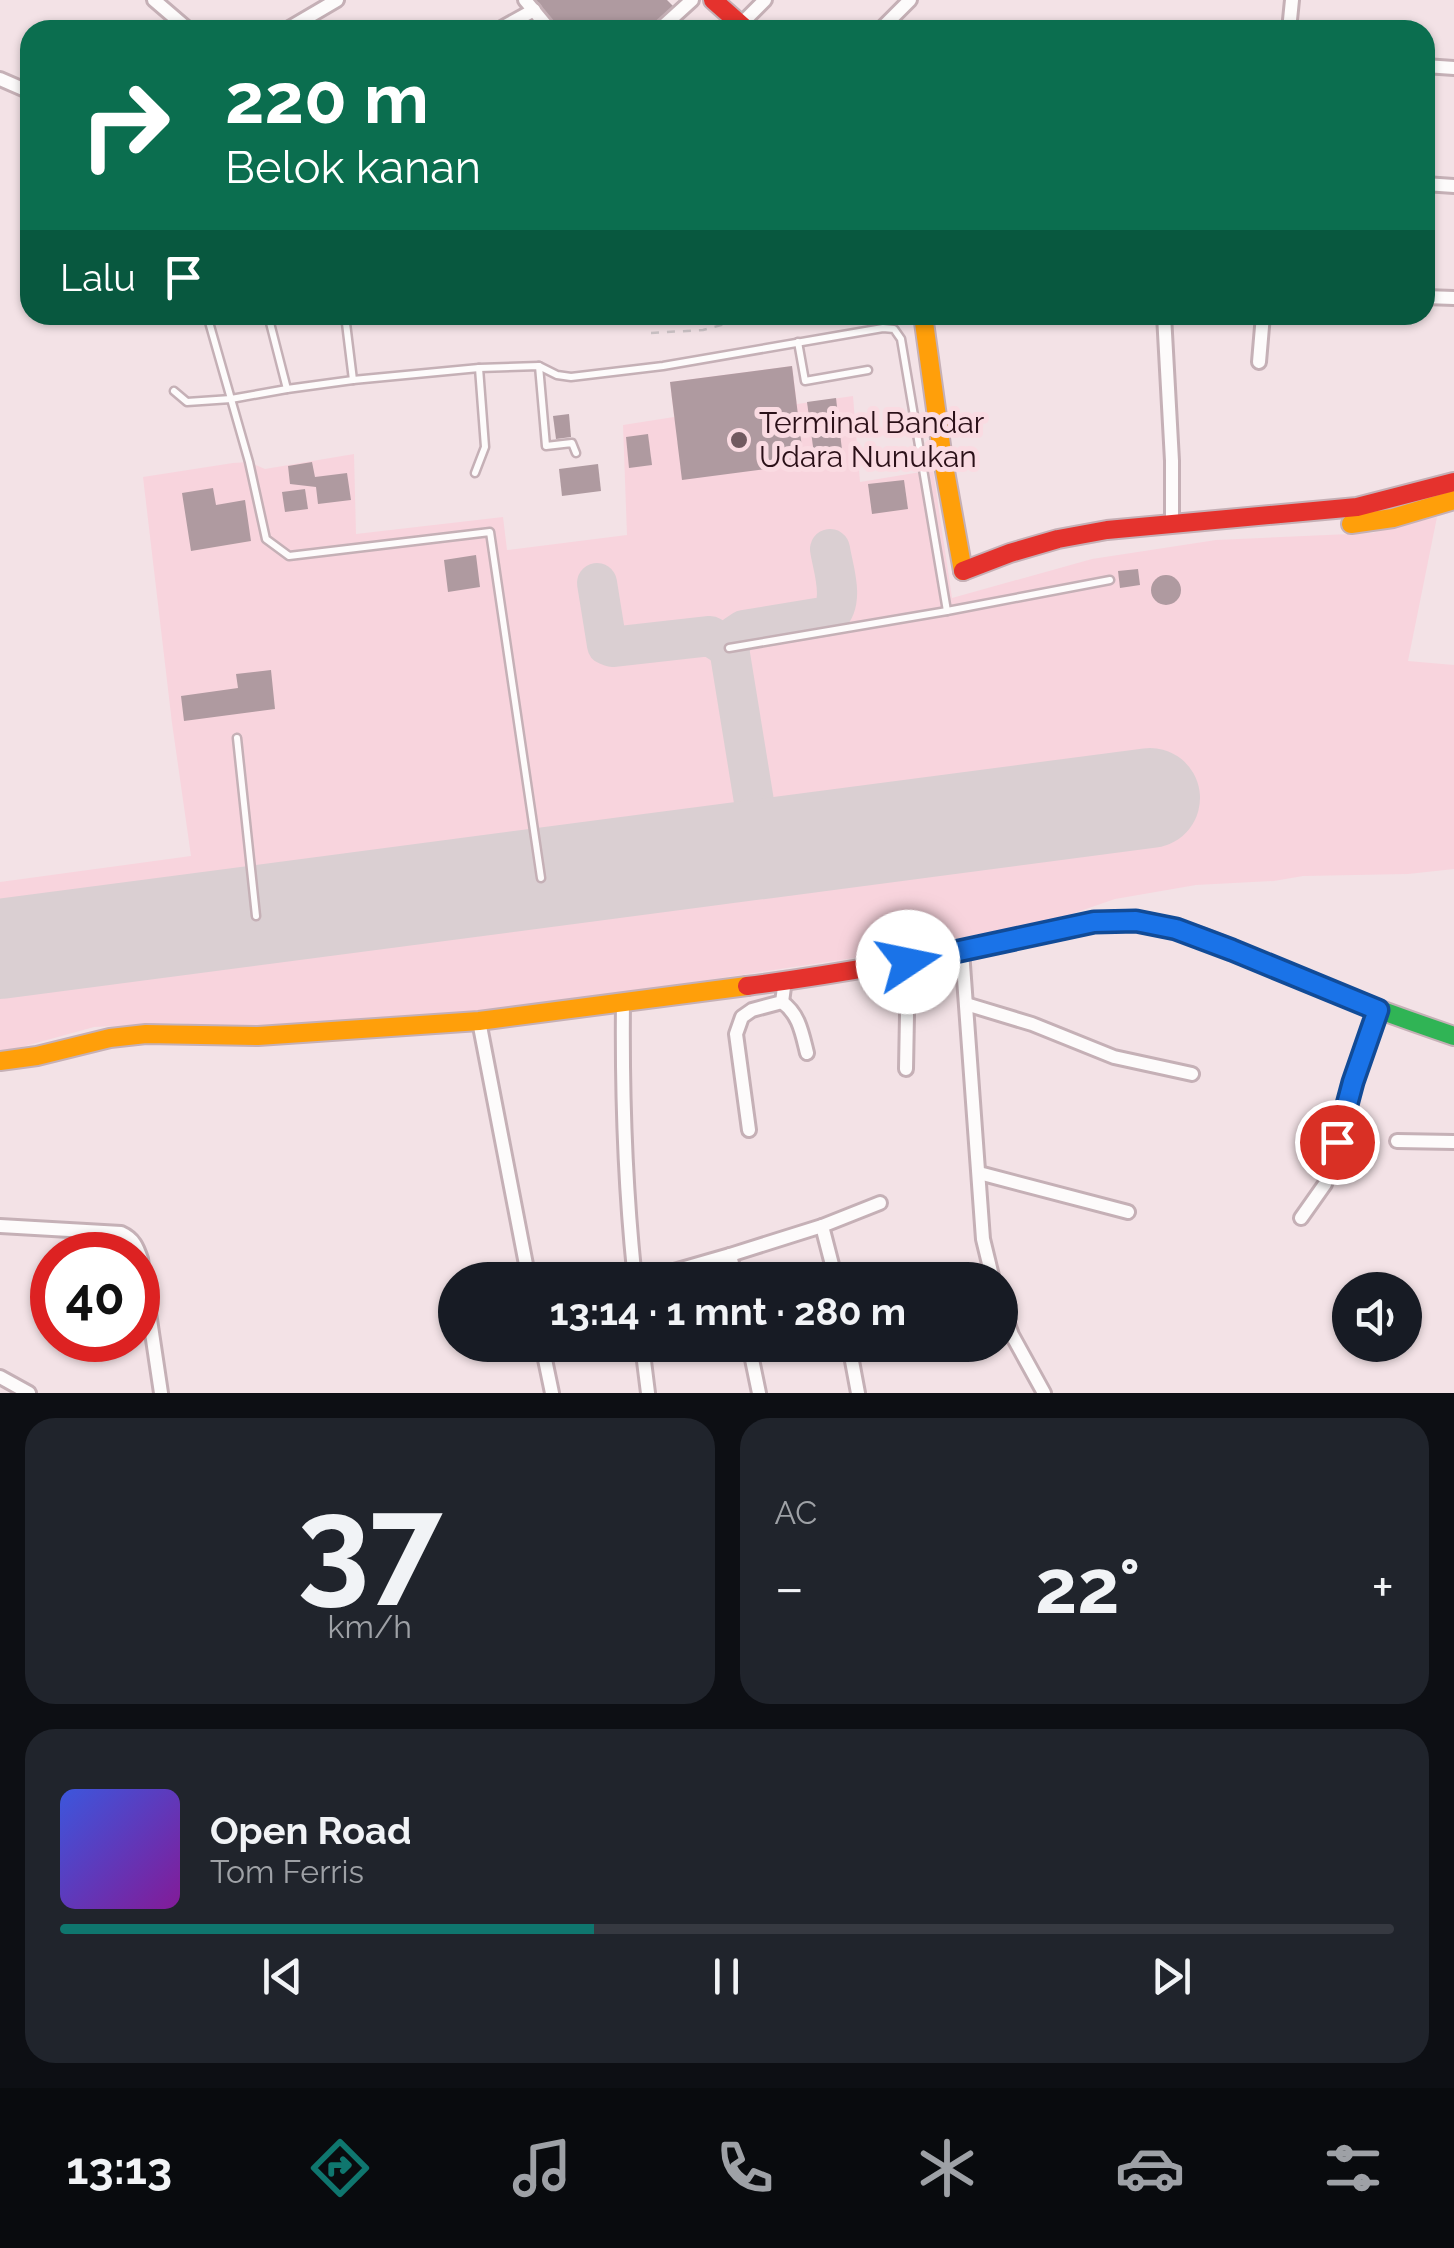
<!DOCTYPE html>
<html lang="id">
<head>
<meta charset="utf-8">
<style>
  body { margin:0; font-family:Raleway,sans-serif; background:#20242c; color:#f1f3f6; height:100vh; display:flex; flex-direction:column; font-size:38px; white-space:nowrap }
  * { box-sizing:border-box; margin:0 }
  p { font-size:32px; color:#9ea1a6 }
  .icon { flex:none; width:55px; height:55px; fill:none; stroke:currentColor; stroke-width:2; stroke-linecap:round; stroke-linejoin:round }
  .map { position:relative; height:1393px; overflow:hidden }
  .details { display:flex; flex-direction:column; gap:25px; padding:25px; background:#0d0f14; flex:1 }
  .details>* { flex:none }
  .guide { position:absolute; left:20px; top:20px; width:1415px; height:305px; border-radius:30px; box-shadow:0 2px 8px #0004; background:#0b6e4f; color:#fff; overflow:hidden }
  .controls { position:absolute; left:1332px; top:1272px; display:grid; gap:20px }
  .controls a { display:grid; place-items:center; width:90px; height:90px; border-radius:50%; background:#171b24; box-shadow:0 2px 8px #0004; font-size:50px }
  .speed { position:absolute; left:30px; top:1232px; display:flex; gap:20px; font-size:50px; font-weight:700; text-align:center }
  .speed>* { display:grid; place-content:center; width:130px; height:130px; border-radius:50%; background:#171b24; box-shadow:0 2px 8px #0004; line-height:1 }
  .speed .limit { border:15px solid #d22; background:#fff; color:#111 }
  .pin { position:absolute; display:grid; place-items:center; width:85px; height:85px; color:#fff; margin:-42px; border:5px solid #fff; border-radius:50%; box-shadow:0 2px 10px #0007 }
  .me { position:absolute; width:110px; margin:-55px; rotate:79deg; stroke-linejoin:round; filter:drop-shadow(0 0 8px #0008) }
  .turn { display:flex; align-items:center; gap:35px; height:210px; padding:0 40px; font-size:45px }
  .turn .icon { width:130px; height:130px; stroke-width:2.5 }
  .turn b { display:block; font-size:70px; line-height:85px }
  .then { display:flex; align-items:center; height:95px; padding:0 40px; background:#0003; gap:20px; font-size:38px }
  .big { font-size:75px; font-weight:700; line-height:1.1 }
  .details .tile { flex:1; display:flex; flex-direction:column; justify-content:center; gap:15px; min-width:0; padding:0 35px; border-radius:30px; background:#20242c }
  .details .dial { align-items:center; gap:0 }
  .dial b { font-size:130px; line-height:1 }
  .song { display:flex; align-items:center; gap:30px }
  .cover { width:120px; height:120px; border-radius:15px; background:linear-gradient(135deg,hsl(230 70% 55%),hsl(290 70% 35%)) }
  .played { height:10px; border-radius:5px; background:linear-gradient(90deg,#0f766e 40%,#363941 40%) }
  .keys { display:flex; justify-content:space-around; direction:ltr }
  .heat { display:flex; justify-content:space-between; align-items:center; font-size:55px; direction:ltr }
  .details .tiles { flex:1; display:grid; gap:25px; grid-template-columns:1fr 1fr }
  .tile:last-child { grid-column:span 2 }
  .trip { position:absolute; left:438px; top:1262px; width:580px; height:100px; border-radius:50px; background:#171b24; box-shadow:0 2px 8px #0004; font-weight:700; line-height:100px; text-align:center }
  .tabs { display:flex; height:160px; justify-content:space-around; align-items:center; background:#090b0e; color:#9ea1a6 }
  .tabs .icon { width:70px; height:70px }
  .tabs .active { color:#0f766e }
  .tabs b { font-size:45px; color:#f1f3f6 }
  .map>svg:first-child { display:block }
</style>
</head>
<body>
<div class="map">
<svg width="1454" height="1393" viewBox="0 0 1454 1393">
  <rect width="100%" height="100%" fill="#f3e2e6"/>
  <path fill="#f8d4dd" d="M792 366 797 404 853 396 860 482 933 470 952 598 1092 559 1216 540 1372 533 1437 517 1408 661 1454 665V869L1408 874 1303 876 1274 881 1196 885 1115 899 1057 919 861 957 498 1011 267 1030 175 1023 94 1027 0 1053V882L191 856 172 723 143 477 233 463 249 462 265 469 354 454 356 534 503 517 507 550 627 535 623 425 674 417 670 382Z"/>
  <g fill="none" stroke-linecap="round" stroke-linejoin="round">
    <g stroke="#dacfd2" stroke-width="40">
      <path d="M597 583 607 645 612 647 710 636 729 648"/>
      <path d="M793 845 775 834 756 814 729 648 735 636 744 630 829 616C845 600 833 569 830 549"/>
      <path d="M729 853 746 834 756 814"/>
    </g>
    <path stroke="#dacfd2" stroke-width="100" d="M0 949 1150 798"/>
  </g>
  <g fill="#af9aa0">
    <path d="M535 0H667L673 6 648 30H561Z"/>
    <path d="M792 366 804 464 682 480 670 382Z"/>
    <path d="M836 398 842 450 814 454 807 402Z"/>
    <path d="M569 414 571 437 556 439 553 416Z"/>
    <path d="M648 434 652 465 629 468 626 437Z"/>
    <path d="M312 462 315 477 347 473 351 500 318 504 316 487 290 484 288 466Z"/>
    <path d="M598 464 601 491 562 496 559 469Z"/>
    <path d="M904 480 908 509 872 514 868 484Z"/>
    <path d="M213 488 216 505 245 500 251 541 191 551 182 493Z"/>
    <path d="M305 489 308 509 285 512 282 492Z"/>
    <path d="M476 555 480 587 448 592 444 560Z"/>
    <path d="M1138 569 1140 585 1120 588 1118 571Z"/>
    <circle cx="1166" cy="590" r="15"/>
    <path d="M271 670 275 709 184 721 181 696 238 688 236 674Z"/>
  </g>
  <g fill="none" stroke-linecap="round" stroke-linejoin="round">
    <defs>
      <g id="lane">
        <path d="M207 315 249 462 266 539 289 556 490 532 541 878"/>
        <path d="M268 315 287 389"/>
        <path d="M345 315 353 380"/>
        <path d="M798 342 805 381 868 370"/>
        <path d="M539 366 546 446 572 443 576 453"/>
        <path d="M174 391 187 402 231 399 287 389 353 380 479 368 539 366 557 375 571 377 663 366 883 328 894 329 901 339 947 611"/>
        <path d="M475 473 485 447 479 368"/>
        <path d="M729 648 947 611 1110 580"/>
        <path d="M237 738 256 916"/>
      </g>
      <g id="street">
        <path d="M154 0 189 30"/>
        <path d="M525 0 550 30"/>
        <path d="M741 24 765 0"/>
        <path d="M286 30 337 0"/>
        <path d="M498 30 534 10"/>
        <path d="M659 30 692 0"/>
        <path d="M880 30 910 0"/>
        <path d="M1289 30 1292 0"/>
        <path d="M1425 66 1454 68"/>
        <path d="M0 79 30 92"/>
        <path d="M1425 184 1454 186"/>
        <path d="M1425 297 1454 298"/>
        <path d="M1164 315 1172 461V524"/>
        <path d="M1259 362 1263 315"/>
        <path d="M962 951 983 1239 993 1280"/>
        <path d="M623 1002C622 1095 625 1187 635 1280"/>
        <path d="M782 1002C799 1014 802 1033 807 1053"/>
        <path d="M966 1004 1032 1024 1114 1057 1192 1074"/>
        <path d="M479 1021 529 1280"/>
        <path d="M906 1069 908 961"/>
        <path d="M749 1130 736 1034 742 1017 752 1010 782 1002 785 980"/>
        <path d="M1397 1141 1454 1142"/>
        <path d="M979 1173 1128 1212"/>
        <path d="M1301 1218 1325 1184 1353 1081 1378 1010"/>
        <path d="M0 1226 121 1233C134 1239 137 1247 141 1259L161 1393"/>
        <path d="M822 1226 880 1203"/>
        <path d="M730 1255 822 1226 836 1280"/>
        <path d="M643 1280 730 1255 736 1280"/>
        <path d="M1000 1302 1012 1335 1044 1393"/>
        <path d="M542 1345 552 1393"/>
        <path d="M642 1345 648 1393"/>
        <path d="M749 1345 759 1393"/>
        <path d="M849 1345 858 1393"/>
        <path d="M0 1377 29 1393"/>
      </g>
      <path id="fast" d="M1048 932C1077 925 1108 918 1138 921 1193 928 1246 956 1297 977 1348 999 1401 1018 1454 1036"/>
      <g id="slow">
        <path d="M923 315 943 460 963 571"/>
        <path d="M1351 524 1393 518 1454 500"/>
        <path d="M0 1061 37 1056 110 1038 146 1034 258 1036 479 1021 747 986"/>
      </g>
      <g id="jam">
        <path d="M713 0 747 30"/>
        <path d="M963 571 1010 553 1058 539 1107 530 1357 507 1454 482"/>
        <path d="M747 986C848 973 948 954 1048 932"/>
      </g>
    </defs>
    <use href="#lane" stroke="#c5b0b6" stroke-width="11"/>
    <use href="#street" stroke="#c5b0b6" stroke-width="18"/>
    <use href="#fast" stroke="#c5b0b6" stroke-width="22"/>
    <use href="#slow" stroke="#c5b0b6" stroke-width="22"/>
    <use href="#jam" stroke="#c5b0b6" stroke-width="22"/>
    <path stroke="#ccc3c6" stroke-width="2.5" stroke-dasharray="8 8" stroke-linecap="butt" d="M651 333 703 330 729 323 792 315"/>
    <use href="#lane" stroke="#fdfbfb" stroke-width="6"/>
    <use href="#street" stroke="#fdfbfb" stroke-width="12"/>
    <use href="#fast" stroke="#30b455" stroke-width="18"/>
    <use href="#slow" stroke="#ff9f0a" stroke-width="18"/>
    <use href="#jam" stroke="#e5322d" stroke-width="18"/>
  </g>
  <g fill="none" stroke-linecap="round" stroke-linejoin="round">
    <defs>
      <path id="route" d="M908 962 1094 922 1136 921 1176 929 1232 950 1378 1010 1353 1082 1337 1142"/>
    </defs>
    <use href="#route" stroke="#114b97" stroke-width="25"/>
    <use href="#route" stroke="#1a73e8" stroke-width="18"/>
  </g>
  <circle fill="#715a60" stroke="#fadbe2" stroke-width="4" cx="739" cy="440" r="10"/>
  <g text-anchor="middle" stroke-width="10" stroke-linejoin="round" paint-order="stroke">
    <g font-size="30" fill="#2b1018" stroke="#fadbe2" text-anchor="start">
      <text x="759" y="433">Terminal Bandar<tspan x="759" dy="34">Udara Nunukan</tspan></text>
    </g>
  </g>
</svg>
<div class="controls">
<a><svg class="icon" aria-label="sound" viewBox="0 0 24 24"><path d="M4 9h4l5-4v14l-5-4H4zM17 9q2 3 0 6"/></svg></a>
</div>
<div class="speed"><div class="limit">40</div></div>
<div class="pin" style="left:1337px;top:1142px;background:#d93025"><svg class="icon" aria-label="arrive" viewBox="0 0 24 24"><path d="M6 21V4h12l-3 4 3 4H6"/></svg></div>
<svg class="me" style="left:908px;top:962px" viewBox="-20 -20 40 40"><circle r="19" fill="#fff"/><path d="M0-13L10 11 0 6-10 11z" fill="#1a73e8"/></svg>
<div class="trip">13:14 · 1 mnt · 280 m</div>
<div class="guide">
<div class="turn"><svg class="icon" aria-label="right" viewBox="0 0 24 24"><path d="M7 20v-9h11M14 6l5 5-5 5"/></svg><div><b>220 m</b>Belok kanan</div></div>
<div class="then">Lalu<svg class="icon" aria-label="arrive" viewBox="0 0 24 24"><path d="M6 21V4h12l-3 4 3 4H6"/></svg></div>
</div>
</div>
<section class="details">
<div class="tiles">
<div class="tile dial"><b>37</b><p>km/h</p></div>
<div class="tile"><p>AC</p>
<div class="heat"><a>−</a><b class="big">22°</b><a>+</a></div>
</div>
<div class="tile">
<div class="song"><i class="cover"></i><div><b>Open Road</b><p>Tom Ferris</p></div></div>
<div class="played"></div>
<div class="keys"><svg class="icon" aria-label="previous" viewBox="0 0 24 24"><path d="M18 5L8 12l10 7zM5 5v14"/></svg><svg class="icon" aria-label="pause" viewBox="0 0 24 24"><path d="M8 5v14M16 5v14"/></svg><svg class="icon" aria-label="next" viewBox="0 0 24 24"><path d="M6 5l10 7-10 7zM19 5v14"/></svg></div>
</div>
</div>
</section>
<nav class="tabs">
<b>13:13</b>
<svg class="icon active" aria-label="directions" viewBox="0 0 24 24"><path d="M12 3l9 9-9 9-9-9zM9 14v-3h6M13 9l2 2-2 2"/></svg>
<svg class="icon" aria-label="music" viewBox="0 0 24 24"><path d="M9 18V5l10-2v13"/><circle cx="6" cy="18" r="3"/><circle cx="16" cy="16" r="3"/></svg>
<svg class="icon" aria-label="phone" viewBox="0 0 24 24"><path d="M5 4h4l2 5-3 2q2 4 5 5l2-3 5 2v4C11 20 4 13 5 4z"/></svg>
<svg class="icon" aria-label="climate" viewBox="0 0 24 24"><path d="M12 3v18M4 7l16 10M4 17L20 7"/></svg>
<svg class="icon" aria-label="car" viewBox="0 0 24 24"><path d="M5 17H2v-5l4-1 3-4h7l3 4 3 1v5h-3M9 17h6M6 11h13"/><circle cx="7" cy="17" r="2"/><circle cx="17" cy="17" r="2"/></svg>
<svg class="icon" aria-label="filters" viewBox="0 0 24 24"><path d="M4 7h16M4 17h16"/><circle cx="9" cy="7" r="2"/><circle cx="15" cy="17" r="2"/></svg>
</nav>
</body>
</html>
